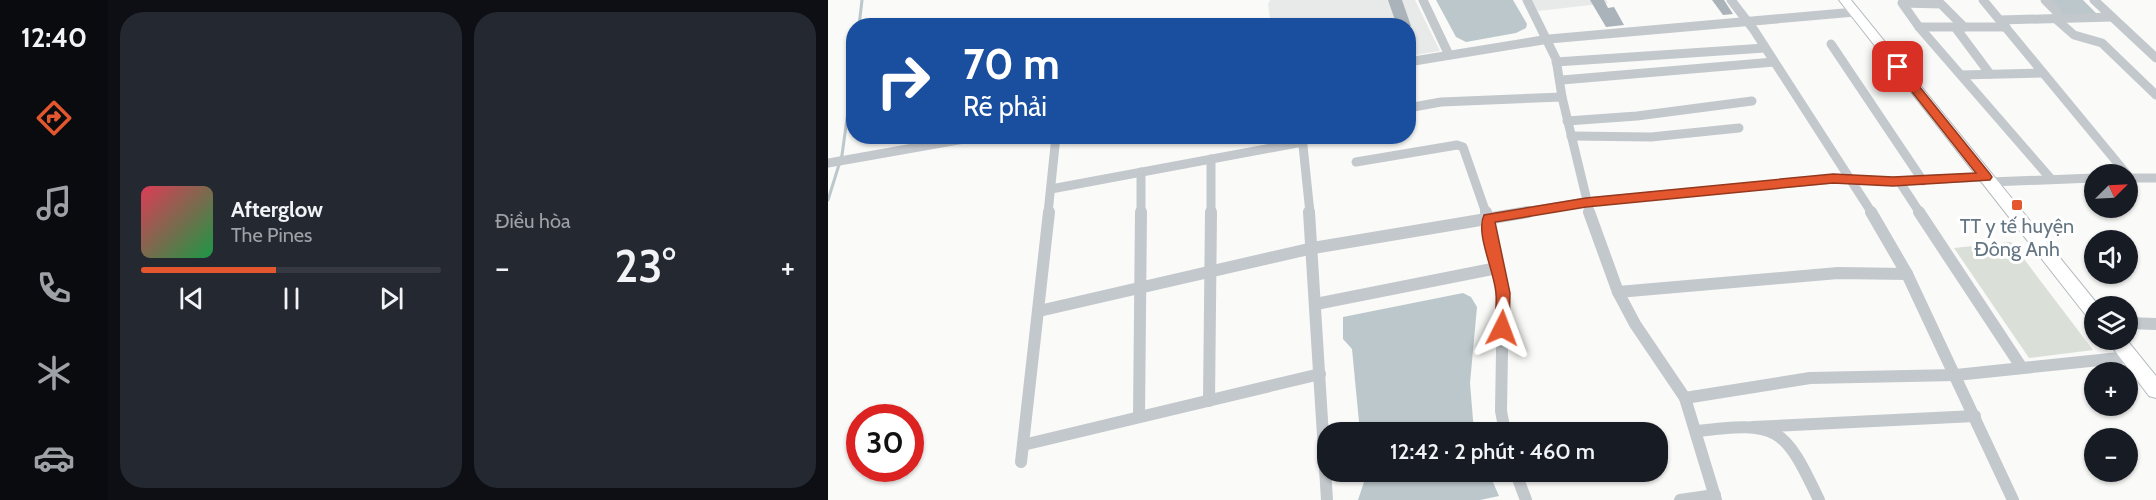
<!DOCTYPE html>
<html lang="vi">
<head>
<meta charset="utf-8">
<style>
  body { margin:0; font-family:Cabin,sans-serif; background:#242831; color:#f1f3f6; height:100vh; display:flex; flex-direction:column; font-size:22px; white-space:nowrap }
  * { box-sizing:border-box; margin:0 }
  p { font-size:20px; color:#9ea1a6 }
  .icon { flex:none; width:33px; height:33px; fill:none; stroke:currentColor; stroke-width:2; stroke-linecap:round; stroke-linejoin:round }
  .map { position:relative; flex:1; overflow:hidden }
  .drawer { display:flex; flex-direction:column; gap:12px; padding:12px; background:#0d0f14; width:720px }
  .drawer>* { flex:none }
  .banner { position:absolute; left:18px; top:18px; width:570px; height:126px; border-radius:24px; box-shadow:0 2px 4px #0004; background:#1a4fa0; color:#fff; overflow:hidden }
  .needle { width:39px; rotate:66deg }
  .fabs { position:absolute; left:1256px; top:164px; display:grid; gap:12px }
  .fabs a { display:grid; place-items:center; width:54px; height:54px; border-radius:50%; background:#171b24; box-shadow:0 2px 4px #0004; font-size:30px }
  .speed { position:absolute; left:18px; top:404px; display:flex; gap:12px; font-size:30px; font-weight:700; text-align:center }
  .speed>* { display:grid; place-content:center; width:78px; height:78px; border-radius:50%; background:#171b24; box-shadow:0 2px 4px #0004; line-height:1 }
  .speed .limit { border:9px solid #d22; background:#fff; color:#111 }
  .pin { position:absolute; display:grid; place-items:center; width:51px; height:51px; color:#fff; margin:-26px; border-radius:12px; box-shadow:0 3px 9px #0006 }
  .me { position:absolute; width:66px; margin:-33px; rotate:3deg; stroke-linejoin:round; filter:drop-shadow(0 0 4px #0008) }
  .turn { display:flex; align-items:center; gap:21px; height:126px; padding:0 18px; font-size:27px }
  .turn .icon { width:78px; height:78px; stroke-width:2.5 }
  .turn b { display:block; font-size:42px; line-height:51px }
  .big { font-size:45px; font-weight:600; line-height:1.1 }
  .drawer .widget { flex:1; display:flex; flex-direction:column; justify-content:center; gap:9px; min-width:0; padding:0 21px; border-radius:24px; background:#242831 }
  .song { display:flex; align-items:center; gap:18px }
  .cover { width:72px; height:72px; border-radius:9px; background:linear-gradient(135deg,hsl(350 70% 55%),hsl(140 70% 35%)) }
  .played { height:6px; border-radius:3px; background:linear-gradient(90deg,#e4572e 45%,#363941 45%) }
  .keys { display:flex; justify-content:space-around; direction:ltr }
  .heat { display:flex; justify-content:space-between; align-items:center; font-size:33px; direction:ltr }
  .drawer .tiles { flex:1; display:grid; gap:12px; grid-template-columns:repeat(2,1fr) }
  .trip { position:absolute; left:489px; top:422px; width:351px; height:60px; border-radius:24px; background:#171b24; box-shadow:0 2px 4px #0004; font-weight:600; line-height:60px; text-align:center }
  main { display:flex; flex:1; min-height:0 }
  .menu { display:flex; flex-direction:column; width:108px; justify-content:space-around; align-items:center; background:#090b0e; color:#9ea1a6 }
  .menu .icon { width:42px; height:42px }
  .menu .current { color:#e4572e }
  .menu b { font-size:27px; color:#f1f3f6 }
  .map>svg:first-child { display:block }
</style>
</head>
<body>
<main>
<nav class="menu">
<b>12:40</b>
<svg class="icon current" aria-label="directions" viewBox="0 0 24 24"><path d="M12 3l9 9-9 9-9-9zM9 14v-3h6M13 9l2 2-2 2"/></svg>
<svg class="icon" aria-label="music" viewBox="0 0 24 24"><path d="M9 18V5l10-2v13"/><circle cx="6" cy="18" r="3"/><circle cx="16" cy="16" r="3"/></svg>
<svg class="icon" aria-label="phone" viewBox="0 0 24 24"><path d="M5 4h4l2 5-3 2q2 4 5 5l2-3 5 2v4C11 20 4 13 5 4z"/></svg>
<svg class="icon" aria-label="climate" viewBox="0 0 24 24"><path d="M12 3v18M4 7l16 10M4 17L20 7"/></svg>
<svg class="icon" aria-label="car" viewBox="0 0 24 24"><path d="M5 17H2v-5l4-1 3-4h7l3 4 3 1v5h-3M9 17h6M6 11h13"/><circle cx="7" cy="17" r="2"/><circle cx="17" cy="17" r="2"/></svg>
</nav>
<section class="drawer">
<div class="tiles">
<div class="widget">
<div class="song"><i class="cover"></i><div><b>Afterglow</b><p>The Pines</p></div></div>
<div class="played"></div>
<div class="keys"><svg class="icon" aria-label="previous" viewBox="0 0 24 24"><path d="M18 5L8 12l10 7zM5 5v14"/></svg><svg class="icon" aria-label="pause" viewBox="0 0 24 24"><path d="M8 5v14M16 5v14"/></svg><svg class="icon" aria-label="next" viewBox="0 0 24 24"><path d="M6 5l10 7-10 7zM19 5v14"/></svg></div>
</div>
<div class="widget"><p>Điều hòa</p>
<div class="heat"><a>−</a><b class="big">23°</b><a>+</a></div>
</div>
</div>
</section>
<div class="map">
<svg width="1328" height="500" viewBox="0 0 1328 500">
  <rect width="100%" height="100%" fill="#fafaf8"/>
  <g fill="#e8e9e9">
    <path d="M442 0H587L612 51 581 56 580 26 443 25 440 4Z"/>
    <path d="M703 0H778L780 3 710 11Z"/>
  </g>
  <path fill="#dadfd7" d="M1183 242 1265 350 1201 358 1126 248Z"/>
  <g fill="#bbc7cb">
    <path d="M608 0H685L699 24 698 28 688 33 638 42 628 37Z"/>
    <path d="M1219 0H1255L1269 14H1233Z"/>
    <path d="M635 293 643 297 649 307 642 383 646 432H532L524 349 515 339V317Z"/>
    <path d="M536 471H660L671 496 652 500H530L537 479Z"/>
  </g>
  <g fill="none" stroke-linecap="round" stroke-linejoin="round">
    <g stroke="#bbc7cb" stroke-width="3">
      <path d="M31 26 34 0"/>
      <path d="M0 200 14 155 26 68"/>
    </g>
  </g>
  <g fill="#aab3b9">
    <path d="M560 0H574L583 26H569Z"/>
    <path d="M762 0H776L780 8 786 7 796 25 778 27Z"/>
    <path d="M884 0H896L905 14 895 15Z"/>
  </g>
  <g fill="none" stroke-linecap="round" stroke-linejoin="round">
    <defs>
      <g id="secondary">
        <path d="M1011 0H1023L1271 306H1266V320L1260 318Z"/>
        <path d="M1278 339H1298L1328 376V398L1321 396Z"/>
      </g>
    </defs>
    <use href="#secondary" stroke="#b3babf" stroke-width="2"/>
    <g stroke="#c3c8cc" stroke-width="9">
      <path d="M595 0 621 55"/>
      <path d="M699 0 728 59 734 97 762 213"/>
      <path d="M903 0 926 30 1044 213"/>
      <path d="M1155 0 1302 178"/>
      <path d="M1217 0 1229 12V20L1246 35 1274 43 1328 95"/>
      <path d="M1266 0 1328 58"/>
      <path d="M1172 20 1284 17"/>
      <path d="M1091 27H1178"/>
      <path d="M1127 27 1162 74"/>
      <path d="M1136 27 1113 4 1074 3 1091 27 1223 179"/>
      <path d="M1003 44 1095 181"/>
      <path d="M580 62 721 39 1027 12"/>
      <path d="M728 62 937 48"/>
      <path d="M1133 75 1215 73"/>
      <path d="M734 80 946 62"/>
      <path d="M580 108 613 102 734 97"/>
      <path d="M739 121 809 116 924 101"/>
      <path d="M474 136 482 213"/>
      <path d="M743 136 823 137 911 128"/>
      <path d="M383 159V213"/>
      <path d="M528 162 629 145 635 147 658 213"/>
      <path d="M0 163 153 136"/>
      <path d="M1299 178H1328"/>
      <path d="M1071 181 1092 213"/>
      <path d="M1162 182 1266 178"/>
      <path d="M223 189 475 142"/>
      <path d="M220 213 228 136"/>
      <path d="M313 213V172"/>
      <path d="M691 213 758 202 1005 179 1065 181 1158 177"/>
    </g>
    <g stroke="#c3c8cc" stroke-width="12">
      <path d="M481 212 499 500"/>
      <path d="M658 212 675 293 673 411 677 432"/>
      <path d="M761 212 790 292 807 324 857 398 888 500"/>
      <path d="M1043 212 1079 274 1185 500"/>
      <path d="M1091 212 1194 368"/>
      <path d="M790 292 1010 273 1079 274"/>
      <path d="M488 304 669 268"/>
      <path d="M211 311 485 248 700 212"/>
      <path d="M1299 323 1328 324"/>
      <path d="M857 398 982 378 1128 375 1301 357"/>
      <path d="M381 401 383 212"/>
      <path d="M311 417 313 212"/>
      <path d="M925 427 1147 416"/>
      <path d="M869 431C950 421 956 426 991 500"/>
      <path d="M195 445 492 374"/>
      <path d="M193 462 221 212"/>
      <path d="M687 471 698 500"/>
      <path d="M852 500 887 495"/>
    </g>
    <use href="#secondary" fill="#fff" fill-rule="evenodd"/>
  </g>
  <path fill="#e4572e" stroke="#94391e" stroke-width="1.5" d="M1070 64 1074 65 1162 174 1164 177 1162 180 1065 186 1005 183 758 207 667 222 682 293 681 328 679 332H668L666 328C667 317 669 305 668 294 667 272 647 234 656 215L758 198 1005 174 1065 177 1148 173 1066 69V65Z"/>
  <rect fill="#e4572e" stroke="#fff" stroke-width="2" x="1183" y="199" width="12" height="12" rx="3"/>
  <g text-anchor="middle" stroke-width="6" stroke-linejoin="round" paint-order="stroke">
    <g font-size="20" fill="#657683" stroke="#fff">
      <text x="1189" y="233">TT y tế huyện<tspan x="1189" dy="23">Đông Anh</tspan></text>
    </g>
  </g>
</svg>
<div class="fabs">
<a><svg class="needle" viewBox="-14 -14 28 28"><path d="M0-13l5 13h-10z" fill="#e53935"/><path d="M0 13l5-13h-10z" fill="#9ea1a6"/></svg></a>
<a><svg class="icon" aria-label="sound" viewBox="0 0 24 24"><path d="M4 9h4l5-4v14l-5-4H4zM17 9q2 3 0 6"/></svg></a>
<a><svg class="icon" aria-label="layers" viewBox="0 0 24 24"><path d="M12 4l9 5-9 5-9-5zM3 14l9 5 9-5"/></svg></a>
<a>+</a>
<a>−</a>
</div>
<div class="speed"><div class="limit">30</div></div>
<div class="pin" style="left:1070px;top:67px;background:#d93025"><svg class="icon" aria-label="arrive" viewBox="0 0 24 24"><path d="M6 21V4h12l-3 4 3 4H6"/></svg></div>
<svg class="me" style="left:674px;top:328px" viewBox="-20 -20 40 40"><path d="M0-17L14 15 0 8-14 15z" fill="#e4572e" stroke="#fff" stroke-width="4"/></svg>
<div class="trip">12:42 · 2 phút · 460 m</div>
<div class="banner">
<div class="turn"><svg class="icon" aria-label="right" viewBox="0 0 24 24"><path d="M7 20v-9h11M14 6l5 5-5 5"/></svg><div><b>70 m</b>Rẽ phải</div></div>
</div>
</div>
</main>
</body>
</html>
